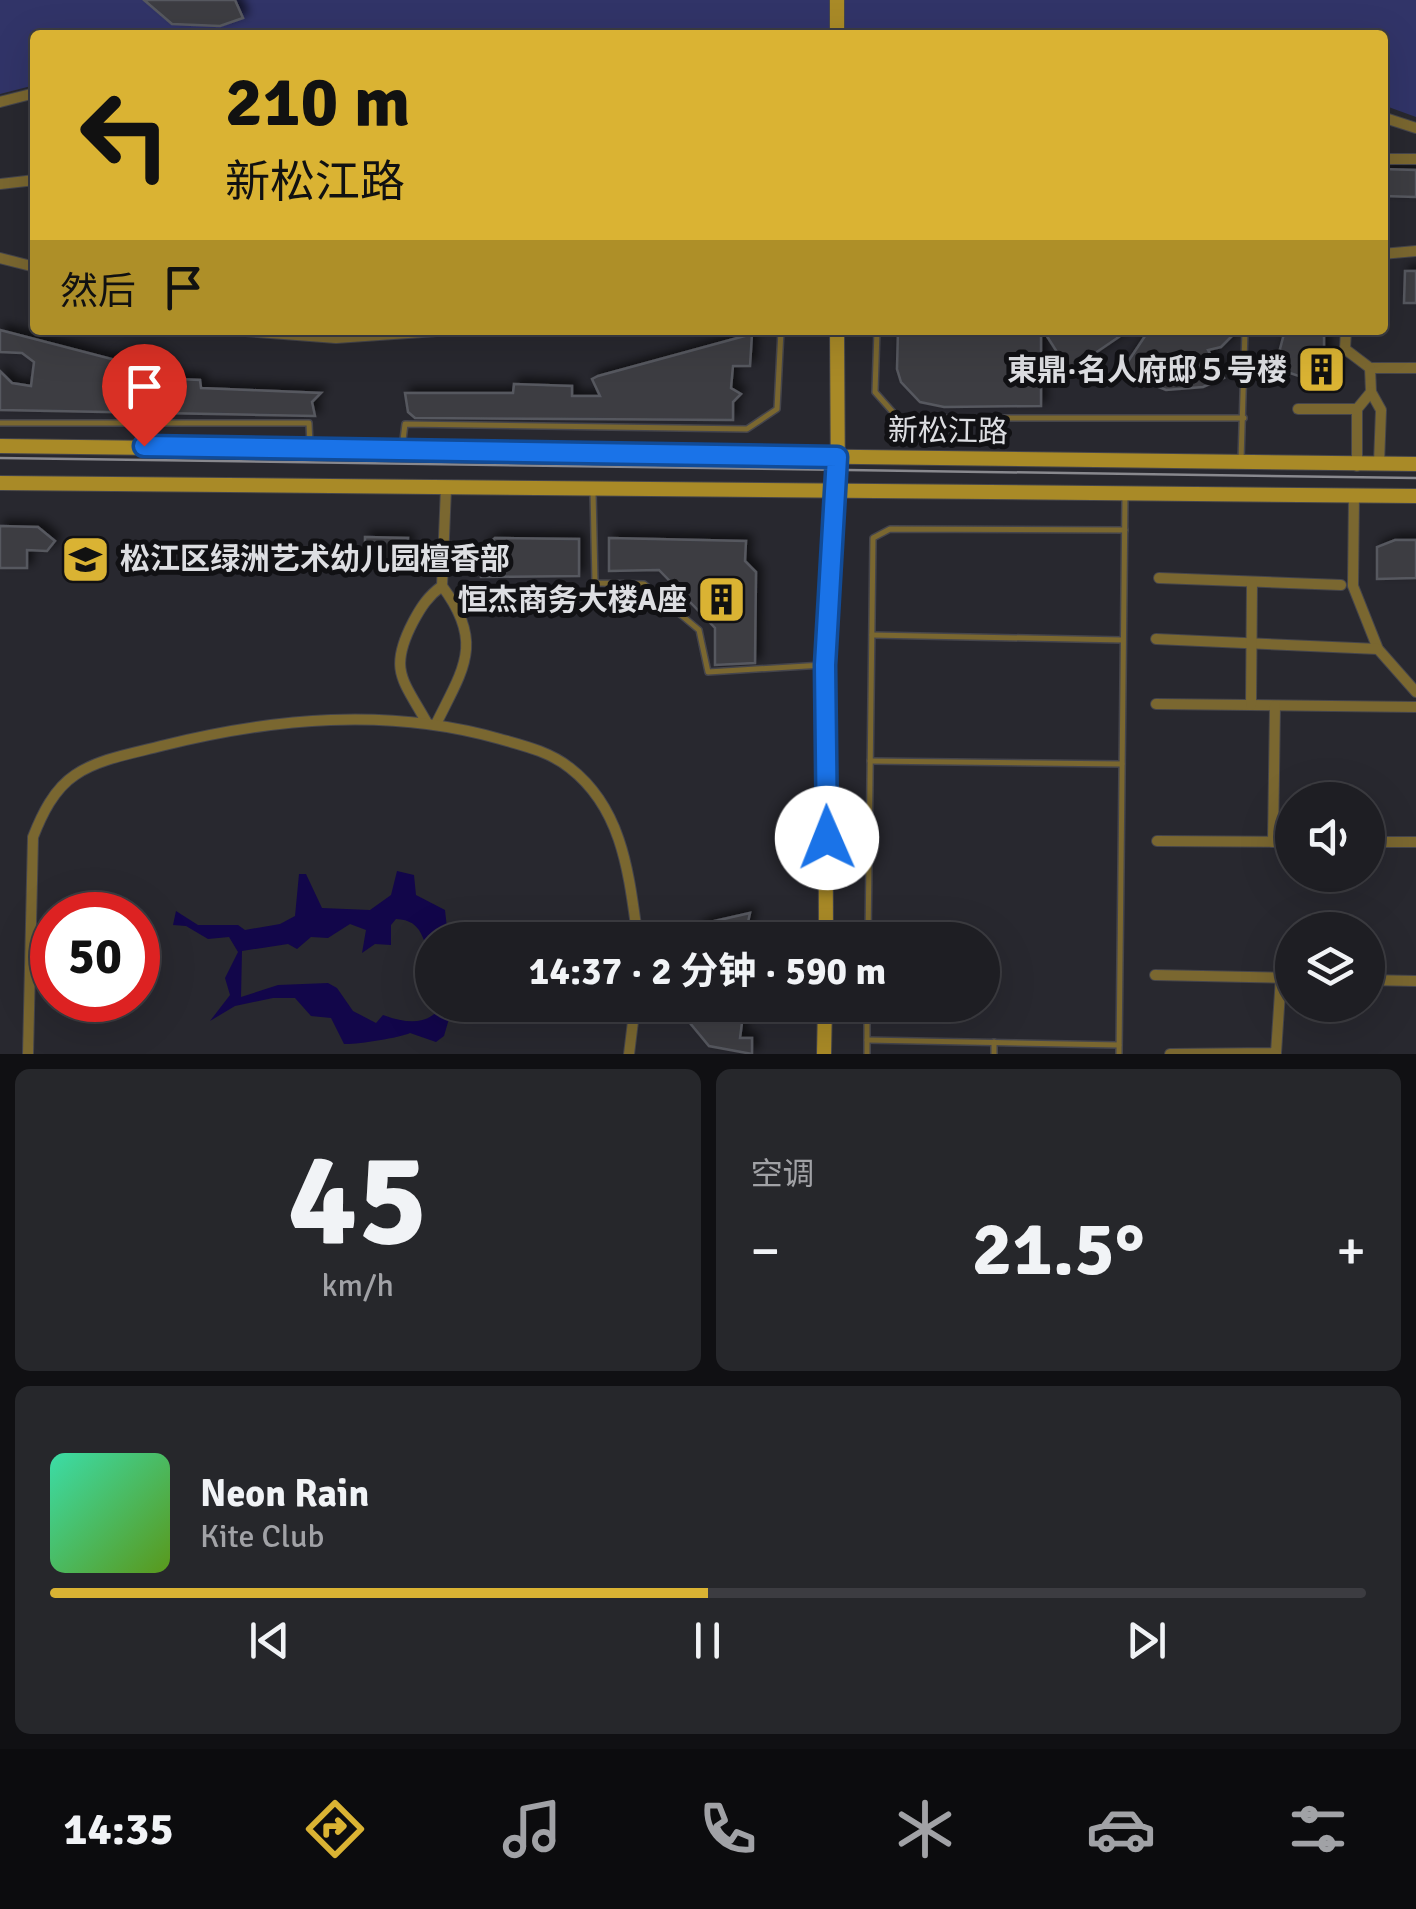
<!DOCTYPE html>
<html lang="zh">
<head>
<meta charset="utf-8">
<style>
  body { margin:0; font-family:Signika,"Noto Sans SC",sans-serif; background:#26272b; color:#f1f3f6; height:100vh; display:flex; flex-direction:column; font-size:38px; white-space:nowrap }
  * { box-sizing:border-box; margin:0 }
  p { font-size:32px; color:#a1a2a6 }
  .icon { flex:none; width:55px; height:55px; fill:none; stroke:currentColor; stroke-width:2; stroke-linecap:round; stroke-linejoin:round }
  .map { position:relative; height:1054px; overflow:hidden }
  .sheet { display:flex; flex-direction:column; gap:15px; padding:15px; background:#101013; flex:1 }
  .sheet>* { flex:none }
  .guide { position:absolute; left:30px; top:30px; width:1358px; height:305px; border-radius:10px; box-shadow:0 10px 40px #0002,0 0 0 2px #3c3c41; background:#dab333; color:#111; overflow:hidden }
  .tools { position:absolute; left:1275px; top:782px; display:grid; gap:20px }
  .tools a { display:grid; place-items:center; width:110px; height:110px; border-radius:50%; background:#1e1e23; box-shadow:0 10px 40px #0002,0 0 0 2px #3c3c41; font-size:50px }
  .speed { position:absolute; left:30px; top:892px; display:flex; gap:20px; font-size:50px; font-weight:700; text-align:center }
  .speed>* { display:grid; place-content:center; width:130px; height:130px; border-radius:50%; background:#1e1e23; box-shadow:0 10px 40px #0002,0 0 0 2px #3c3c41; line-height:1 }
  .speed .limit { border:15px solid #d22; background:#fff; color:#111 }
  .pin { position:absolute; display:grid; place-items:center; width:85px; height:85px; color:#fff; margin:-102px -42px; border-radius:50% 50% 50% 0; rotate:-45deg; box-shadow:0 0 10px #0007 }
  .pin .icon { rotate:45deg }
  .me { position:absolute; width:110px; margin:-55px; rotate:359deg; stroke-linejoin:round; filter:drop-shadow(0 0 8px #0008) }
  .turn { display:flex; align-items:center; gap:35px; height:210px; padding:0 30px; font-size:45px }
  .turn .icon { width:130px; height:130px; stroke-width:2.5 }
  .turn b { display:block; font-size:70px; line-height:85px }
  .then { display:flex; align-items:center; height:95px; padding:0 30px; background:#0003; gap:20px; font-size:38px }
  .big { font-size:75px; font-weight:700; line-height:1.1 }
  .sheet .widget { flex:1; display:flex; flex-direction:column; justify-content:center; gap:15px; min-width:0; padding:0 35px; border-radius:15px; background:#26272b }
  .sheet .dial { align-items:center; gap:0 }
  .dial b { font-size:130px; line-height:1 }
  .song { display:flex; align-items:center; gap:30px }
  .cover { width:120px; height:120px; border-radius:15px; background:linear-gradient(135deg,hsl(160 70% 55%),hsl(90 70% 35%)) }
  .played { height:10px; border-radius:5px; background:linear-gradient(90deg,#dab333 50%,#3c3c41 50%) }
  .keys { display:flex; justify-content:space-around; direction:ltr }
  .heat { display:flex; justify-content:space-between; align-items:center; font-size:55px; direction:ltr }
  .sheet .tiles { flex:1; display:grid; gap:15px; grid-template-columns:1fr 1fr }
  .widget:last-child { grid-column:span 2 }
  .trip { position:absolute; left:415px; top:922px; width:585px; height:100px; border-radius:50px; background:#1e1e23; box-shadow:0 10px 40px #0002,0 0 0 2px #3c3c41; font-weight:700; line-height:100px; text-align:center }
  .dock { display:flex; height:160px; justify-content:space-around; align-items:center; background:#0c0c0e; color:#a1a2a6 }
  .dock .icon { width:70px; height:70px }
  .dock .active { color:#dab333 }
  .dock b { font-size:45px; color:#f1f3f6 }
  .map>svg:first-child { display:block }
</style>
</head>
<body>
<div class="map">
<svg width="1416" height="1054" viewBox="0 0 1416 1054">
  <defs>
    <filter id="shadow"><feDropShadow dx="5" dy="-5" stdDeviation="5" flood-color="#0009"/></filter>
  </defs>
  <rect width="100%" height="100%" fill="#28282f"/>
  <path fill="#313468" d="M0 0H1416V117L1383 105 1382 35H35V85L0 94Z"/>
  <path fill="#12064a" d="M397 871 414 875 416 895 445 910 447 928 432 940V964C423 942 424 920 396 919L391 925V945L375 944 362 953 366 930 350 924 328 938 311 937 297 949 288 944 242 951 241 997 278 985 328 983 337 988 353 1011 376 1023 383 1015C405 1023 428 1027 442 1005H453L444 1036 436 1042 410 1033C399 1038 354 1045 344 1044L331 1018 311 1016 295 998H273L235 1006 210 1021 230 995 225 978 238 952 229 937 208 939 186 926 173 925 176 911 198 925H238L245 930 280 924 295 916 299 874H306L322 908 370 910 391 895Z"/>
  <g fill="#3c3d43" stroke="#57585f" stroke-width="2.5" filter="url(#shadow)">
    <path d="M144 0H235L243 18 220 26 172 24Z"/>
    <path d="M1382 169 1416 170V197L1382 196Z"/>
    <path d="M1405 271H1416V303H1404Z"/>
    <path d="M0 330 127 363 129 377 200 380 201 388 321 393 312 402 315 416 0 410V371L12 383 31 386 34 362 22 353 0 352Z"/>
    <path d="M898 330H1041V406L944 407 920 402 901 382 897 369Z"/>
    <path d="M1043 330H1129L1069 371Z"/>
    <path d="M1149 330H1230L1233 335 1221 347 1208 350 1224 378 1203 387 1166 390 1121 372Z"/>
    <path d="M1285 330H1324V357L1339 362 1331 387 1275 368Z"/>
    <path d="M752 334 750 366H733L731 388 741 394 733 402V420L415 418 408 412 405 393H513L514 384 572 386V396H600L592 379 598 376Z"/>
    <path d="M0 526 38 527 55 541 47 551 27 550V568H0Z"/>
    <path d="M365 537 408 538 407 562 365 561Z"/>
    <path d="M495 538 579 539V576L481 577 482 549Z"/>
    <path d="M609 538 746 541 745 561 756 572 755 663 715 665V628L659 570 609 571Z"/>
    <path d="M1395 540H1416V578L1377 579V547Z"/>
    <path d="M750 913 744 940H685L706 923Z"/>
    <path d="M675 1005H724L743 1015 740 1038H752V1054L709 1046Z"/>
  </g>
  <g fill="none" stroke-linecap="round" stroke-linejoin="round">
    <defs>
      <g id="lane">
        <path d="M465 35H481"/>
        <path d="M877 330 875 392 898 418H1244"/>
        <path d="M0 423H309L310 446"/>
        <path d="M402 448 405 424 747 429 777 409 781 330"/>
        <path d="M1241 460 1245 330"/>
        <path d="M593 491 595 583 644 584 699 630 708 672 823 665"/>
        <path d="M872 635 1123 640"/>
        <path d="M870 761 1122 764"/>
        <path d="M868 940 873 538 890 529 1125 530"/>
        <path d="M867 1040 1119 1045"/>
        <path d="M867 1054V1005"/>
        <path d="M994 1054V1042"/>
        <path d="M1119 1054 1125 496"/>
      </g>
      <g id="street">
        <path d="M0 102 35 93"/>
        <path d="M1382 117 1416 128"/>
        <path d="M1382 159H1416"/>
        <path d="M0 184 35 180"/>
        <path d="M1382 254 1416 251"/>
        <path d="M0 258 35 267"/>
        <path d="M232 330 336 338 451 330"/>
        <path d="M1346 330 1345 349 1370 368H1416"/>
        <path d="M1370 368 1371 392 1381 410 1379 463"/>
        <path d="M1298 409H1357"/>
        <path d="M1357 466V409L1371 392"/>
        <path d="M1354 495 1353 586 1378 649 1416 692"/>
        <path d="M1159 578 1341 585"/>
        <path d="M1156 639 1378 649"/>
        <path d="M1156 704 1416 707"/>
        <path d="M1251 705 1252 582"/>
        <path d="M427 723C403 680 388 670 413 622 421 607 428 596 442 586L446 488"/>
        <path d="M436 724C463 669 485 643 442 586"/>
        <path d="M1157 841 1292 842"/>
        <path d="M1273 842 1275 706"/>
        <path d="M1368 842H1416"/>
        <path d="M1155 975 1292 978"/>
        <path d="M1368 980 1416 981"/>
        <path d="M28 1054 33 837C42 814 54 789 75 775 98 759 134 753 161 746 273 718 388 707 500 739 525 746 550 752 570 768 624 810 629 877 638 940"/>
        <path d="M629 1054 635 1005"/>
        <path d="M1170 1054 1276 1053 1281 977"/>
      </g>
      <g id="secondary">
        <path d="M837 35V0"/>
        <path d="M0 446 1416 464"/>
        <path d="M0 483 1416 496"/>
        <path d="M826 940 825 665 838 493 837 330"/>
        <path d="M824 1054 825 1005"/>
      </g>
    </defs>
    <use href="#lane" stroke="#45454c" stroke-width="8"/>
    <use href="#street" stroke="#45454c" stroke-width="12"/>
    <use href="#secondary" stroke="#45454c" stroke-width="16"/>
    <use href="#lane" stroke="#7a6730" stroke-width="5"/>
    <use href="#street" stroke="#7a6730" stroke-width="10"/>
    <use href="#secondary" stroke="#a98a27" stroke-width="14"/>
    <path stroke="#88888e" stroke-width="2.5" d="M0 458 1416 478"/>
  </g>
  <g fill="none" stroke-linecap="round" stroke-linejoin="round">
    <defs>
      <path id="route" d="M144 446 837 457 825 665 827 838"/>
    </defs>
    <use href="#route" stroke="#114b97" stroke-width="25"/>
    <use href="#route" stroke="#1a73e8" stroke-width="18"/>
  </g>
  <defs>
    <symbol id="building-square" viewBox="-11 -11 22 22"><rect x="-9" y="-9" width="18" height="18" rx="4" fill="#dab333" stroke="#111114"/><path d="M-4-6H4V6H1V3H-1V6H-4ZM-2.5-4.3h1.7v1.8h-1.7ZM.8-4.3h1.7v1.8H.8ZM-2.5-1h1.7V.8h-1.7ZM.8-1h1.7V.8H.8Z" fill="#111"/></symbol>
    <symbol id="school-square" viewBox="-11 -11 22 22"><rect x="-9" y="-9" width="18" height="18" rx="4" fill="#dab333" stroke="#111114"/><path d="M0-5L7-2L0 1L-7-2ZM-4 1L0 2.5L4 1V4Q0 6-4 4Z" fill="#111"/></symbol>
  </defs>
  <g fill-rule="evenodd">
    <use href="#building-square" x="1294" y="342" width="55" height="55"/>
    <use href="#school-square" x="58" y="532" width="55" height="55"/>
    <use href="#building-square" x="694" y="572" width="55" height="55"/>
  </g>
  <g text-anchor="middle" stroke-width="10" stroke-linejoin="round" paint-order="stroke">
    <g font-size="30" font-weight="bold" fill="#dddee2" stroke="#111114" text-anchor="end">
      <text x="1287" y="380">東鼎·名人府邸５号楼</text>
      <text x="120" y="569" text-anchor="start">松江区绿洲艺术幼儿园檀香部</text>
      <text x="687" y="610">恒杰商务大楼A座</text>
    </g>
    <g font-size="30" fill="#dddee2" stroke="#111114">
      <text transform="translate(948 431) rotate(1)" y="10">新松江路</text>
    </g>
  </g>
</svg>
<div class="tools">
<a><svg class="icon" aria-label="sound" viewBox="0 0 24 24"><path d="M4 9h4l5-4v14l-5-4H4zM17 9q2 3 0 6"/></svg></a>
<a><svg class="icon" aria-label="layers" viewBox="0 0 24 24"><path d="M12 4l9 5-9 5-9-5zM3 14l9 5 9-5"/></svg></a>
</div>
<div class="speed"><div class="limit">50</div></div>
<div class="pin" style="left:144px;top:446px;background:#d93025"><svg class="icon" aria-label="arrive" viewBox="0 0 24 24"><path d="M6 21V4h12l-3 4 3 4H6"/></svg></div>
<svg class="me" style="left:827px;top:838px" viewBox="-20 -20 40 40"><circle r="19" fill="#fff"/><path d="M0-13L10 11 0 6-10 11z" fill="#1a73e8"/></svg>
<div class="trip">14:37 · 2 分钟 · 590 m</div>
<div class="guide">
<div class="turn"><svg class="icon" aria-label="left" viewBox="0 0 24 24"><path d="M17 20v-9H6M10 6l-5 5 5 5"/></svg><div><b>210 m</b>新松江路</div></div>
<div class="then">然后<svg class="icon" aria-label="arrive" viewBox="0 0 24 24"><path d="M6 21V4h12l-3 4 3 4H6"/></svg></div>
</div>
</div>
<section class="sheet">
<div class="tiles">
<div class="widget dial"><b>45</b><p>km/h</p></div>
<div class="widget"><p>空调</p>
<div class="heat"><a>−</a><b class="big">21.5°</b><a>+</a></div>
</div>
<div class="widget">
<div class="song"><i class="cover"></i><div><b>Neon Rain</b><p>Kite Club</p></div></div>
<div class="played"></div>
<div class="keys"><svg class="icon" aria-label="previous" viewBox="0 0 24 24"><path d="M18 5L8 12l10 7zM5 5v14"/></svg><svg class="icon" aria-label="pause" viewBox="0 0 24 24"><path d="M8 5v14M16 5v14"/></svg><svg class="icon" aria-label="next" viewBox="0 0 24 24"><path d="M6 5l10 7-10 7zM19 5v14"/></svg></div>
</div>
</div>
</section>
<nav class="dock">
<b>14:35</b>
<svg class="icon active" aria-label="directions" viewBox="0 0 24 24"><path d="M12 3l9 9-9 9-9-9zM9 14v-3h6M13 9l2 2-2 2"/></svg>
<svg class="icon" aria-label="music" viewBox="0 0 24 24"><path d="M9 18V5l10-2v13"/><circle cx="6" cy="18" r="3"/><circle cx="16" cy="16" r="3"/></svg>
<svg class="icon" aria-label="phone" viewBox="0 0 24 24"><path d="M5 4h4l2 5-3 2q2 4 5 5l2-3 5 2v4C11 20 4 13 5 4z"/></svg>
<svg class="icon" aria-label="climate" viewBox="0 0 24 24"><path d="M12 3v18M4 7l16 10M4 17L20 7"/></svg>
<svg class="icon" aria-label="car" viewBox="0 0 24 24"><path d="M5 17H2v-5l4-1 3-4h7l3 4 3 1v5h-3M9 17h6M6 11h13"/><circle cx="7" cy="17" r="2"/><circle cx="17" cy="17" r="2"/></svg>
<svg class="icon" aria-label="filters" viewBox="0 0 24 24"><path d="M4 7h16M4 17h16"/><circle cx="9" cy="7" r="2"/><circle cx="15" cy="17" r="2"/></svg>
</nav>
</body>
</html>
